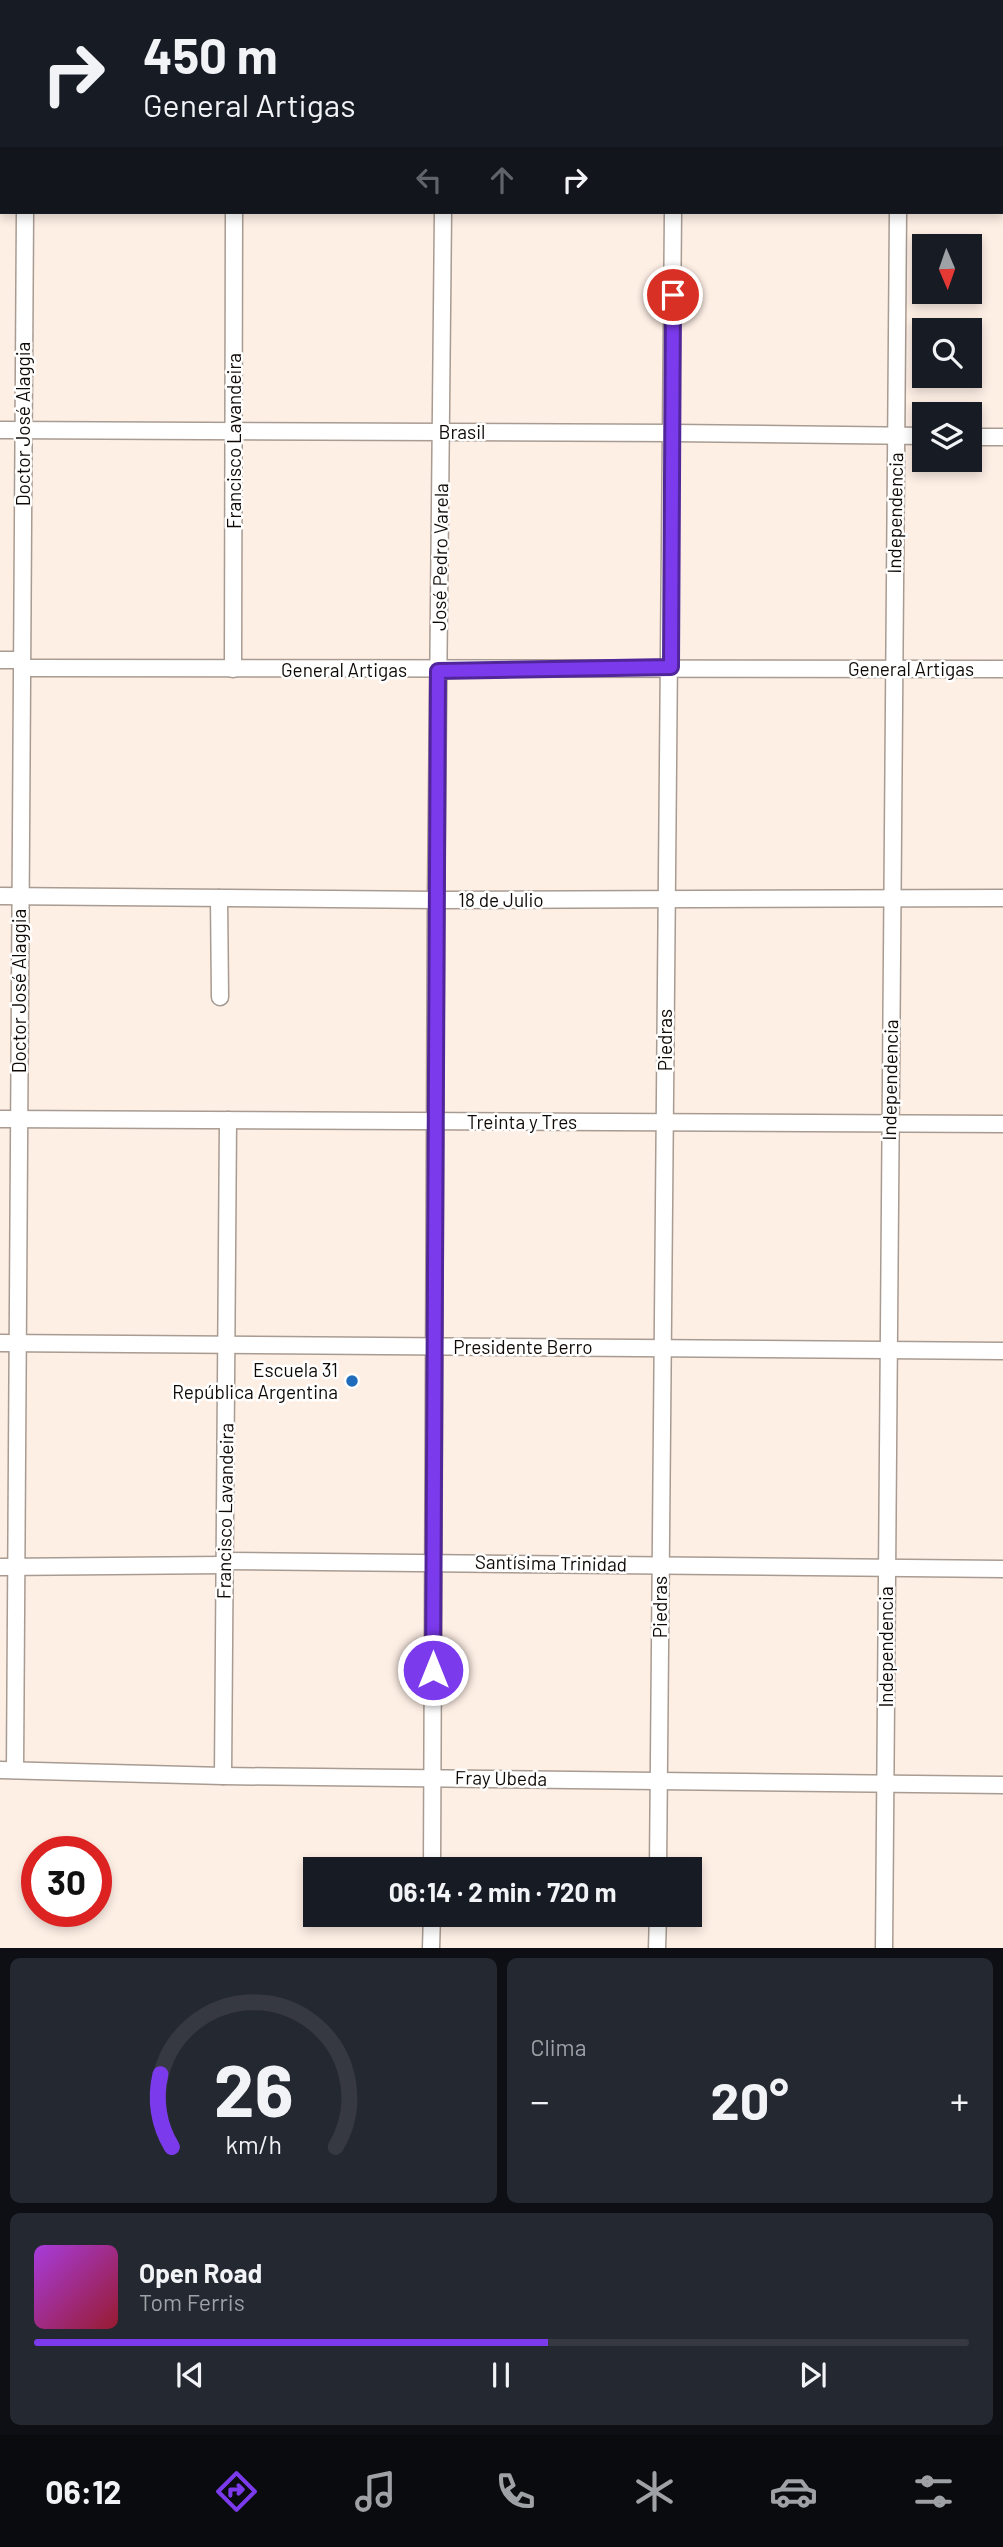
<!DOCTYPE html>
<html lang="es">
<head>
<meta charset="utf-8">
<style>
  body { margin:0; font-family:Barlow,sans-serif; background:#242831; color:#f1f3f6; height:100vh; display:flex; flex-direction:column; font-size:26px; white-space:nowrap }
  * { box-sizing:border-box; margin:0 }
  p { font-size:23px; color:#9ea1a6 }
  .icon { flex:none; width:38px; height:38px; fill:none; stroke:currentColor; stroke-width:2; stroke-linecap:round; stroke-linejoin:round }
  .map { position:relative; height:1948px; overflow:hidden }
  .side { display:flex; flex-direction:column; gap:10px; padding:10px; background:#0d0f14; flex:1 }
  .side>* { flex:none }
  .top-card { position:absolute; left:0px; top:0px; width:1004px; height:214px; box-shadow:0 4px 10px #0003; background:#171b24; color:#f1f3f6; overflow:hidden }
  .needle { width:46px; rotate:178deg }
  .fabs { position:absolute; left:912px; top:234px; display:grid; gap:14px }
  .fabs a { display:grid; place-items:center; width:70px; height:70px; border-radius:0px; background:#171b24; box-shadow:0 4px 10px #0003; font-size:35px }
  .speed { position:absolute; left:21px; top:1836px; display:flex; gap:14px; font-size:35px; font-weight:700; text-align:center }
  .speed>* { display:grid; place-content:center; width:91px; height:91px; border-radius:50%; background:#171b24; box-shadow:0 4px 10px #0003; line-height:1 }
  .speed .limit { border:10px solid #d22; background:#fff; color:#111 }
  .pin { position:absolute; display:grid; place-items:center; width:60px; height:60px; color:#fff; margin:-30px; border:4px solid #fff; border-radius:50%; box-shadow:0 2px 7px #0007 }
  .me { position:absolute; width:77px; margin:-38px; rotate:0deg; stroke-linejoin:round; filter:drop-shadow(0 0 5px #0008) }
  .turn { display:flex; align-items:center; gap:24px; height:147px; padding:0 28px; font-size:32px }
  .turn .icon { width:91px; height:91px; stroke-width:2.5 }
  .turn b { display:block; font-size:49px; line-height:60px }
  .lanes { display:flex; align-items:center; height:66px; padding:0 28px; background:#0003; justify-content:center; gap:35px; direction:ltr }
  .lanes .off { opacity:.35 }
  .big { font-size:52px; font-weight:700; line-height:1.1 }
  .side .tile { flex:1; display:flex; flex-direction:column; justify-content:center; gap:10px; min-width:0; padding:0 24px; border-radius:10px; background:#242831 }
  .side .dial { align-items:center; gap:0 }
  .dial svg { height:182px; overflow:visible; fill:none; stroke:#363941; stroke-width:7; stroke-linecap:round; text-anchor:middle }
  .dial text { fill:#f1f3f6; stroke:none }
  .song { display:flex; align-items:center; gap:21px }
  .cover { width:84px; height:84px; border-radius:10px; background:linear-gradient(135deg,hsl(280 70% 55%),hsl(350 70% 35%)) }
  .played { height:7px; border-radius:4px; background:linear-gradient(90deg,#7c3aed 55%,#363941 55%) }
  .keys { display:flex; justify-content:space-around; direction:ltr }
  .heat { display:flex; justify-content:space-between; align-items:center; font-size:38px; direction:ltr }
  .side .tiles { flex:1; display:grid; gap:10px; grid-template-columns:1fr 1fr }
  .tile:last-child { grid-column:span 2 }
  .trip { position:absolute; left:303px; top:1857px; width:399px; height:70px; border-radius:0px; background:#171b24; box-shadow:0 4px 10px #0003; font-weight:700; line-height:70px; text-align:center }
  .tabs { display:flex; height:112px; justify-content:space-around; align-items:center; background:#090b0e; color:#9ea1a6 }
  .tabs .icon { width:49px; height:49px }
  .tabs .selected { color:#7c3aed }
  .tabs b { font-size:32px; color:#f1f3f6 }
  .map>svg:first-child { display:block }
</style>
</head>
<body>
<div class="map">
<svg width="1003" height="1949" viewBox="0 0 1003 1949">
  <rect width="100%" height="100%" fill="#feefe5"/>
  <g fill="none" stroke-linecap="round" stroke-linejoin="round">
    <defs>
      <g id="street">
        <path d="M26 2V0"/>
        <path d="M236 2V0"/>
        <path d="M446 2V0"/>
        <path d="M675 2V0"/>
        <path d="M900 2V0"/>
        <path d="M0 203H2"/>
        <path d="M0 430 673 433 924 436"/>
        <path d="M970 437H1003"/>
        <path d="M0 660H22"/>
        <path d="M22 668 1003 669"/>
        <path d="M233 669 234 212"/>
        <path d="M0 896 436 900 1003 898"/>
        <path d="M219 898 220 997"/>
        <path d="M0 1119 1003 1124"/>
        <path d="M0 1343 1003 1351"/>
        <path d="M224 1561 1003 1569"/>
        <path d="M0 1567 224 1565"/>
        <path d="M0 1770 223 1776 1003 1785"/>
        <path d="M15 1770 25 212"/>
        <path d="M223 1776 228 1120"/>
        <path d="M432 1869 436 900 443 212"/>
        <path d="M658 1869 673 212"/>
        <path d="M431 1949 432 1914"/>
        <path d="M657 1949 658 1914"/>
        <path d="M884 1949 898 212"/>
      </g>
    </defs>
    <use href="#street" stroke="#a89b91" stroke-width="19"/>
    <use href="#street" stroke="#fff" stroke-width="16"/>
  </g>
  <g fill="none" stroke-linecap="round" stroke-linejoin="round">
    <defs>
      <path id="route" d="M433 1670 438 671 671 667 673 295"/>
    </defs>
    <use href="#route" stroke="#51269a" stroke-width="18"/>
    <use href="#route" stroke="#7c3aed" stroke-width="12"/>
  </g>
  <circle fill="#1e6cbb" stroke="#fff" stroke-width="2.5" cx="352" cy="1381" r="7"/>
  <g text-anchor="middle" stroke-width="5" stroke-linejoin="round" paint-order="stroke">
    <g font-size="19" fill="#0f0a07" stroke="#fff">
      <text transform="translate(23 424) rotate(-90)" y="7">Doctor José Alaggia</text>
      <text x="462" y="439">Brasil</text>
      <text transform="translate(234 441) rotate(-90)" y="7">Francisco Lavandeira</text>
      <text transform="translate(895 513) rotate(-89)" y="7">Independencia</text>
      <text transform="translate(440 557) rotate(-89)" y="7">José Pedro Varela</text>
      <text x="911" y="676">General Artigas</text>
      <text x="344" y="677">General Artigas</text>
      <text x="501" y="907">18 de Julio</text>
      <text transform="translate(19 991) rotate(-90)" y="7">Doctor José Alaggia</text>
      <text transform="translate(665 1040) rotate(-90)" y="7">Piedras</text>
      <text transform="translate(890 1080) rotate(-89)" y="7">Independencia</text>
      <text x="522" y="1129">Treinta y Tres</text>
      <text x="523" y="1354">Presidente Berro</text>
      <text transform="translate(225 1511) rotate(-89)" y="7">Francisco Lavandeira</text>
      <text transform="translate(551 1563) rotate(1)" y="7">Santísima Trinidad</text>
      <text transform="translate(660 1607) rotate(-90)" y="7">Piedras</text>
      <text transform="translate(886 1647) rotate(-90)" y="7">Independencia</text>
      <text transform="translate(501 1778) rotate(1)" y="7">Fray Ubeda</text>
    </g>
    <g font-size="19" fill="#0f0a07" stroke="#fff" text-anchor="end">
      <text x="338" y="1377">Escuela 31<tspan x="338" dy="22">República Argentina</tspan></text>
    </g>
  </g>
</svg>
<div class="fabs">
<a><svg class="needle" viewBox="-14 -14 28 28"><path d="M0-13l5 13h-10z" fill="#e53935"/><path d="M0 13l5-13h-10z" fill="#9ea1a6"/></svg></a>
<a><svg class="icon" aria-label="search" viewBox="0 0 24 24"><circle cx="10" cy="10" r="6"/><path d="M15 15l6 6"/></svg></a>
<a><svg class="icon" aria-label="layers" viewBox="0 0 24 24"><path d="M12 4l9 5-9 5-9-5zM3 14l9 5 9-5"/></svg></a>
</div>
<div class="speed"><div class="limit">30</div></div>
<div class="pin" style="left:673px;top:295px;background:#d93025"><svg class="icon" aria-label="arrive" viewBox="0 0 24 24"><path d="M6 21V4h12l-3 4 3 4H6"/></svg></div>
<svg class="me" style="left:433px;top:1670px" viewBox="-20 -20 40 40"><circle r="17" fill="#7c3aed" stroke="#fff" stroke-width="3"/><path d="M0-11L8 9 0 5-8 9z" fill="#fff"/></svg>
<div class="trip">06:14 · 2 min · 720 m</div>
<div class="top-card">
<div class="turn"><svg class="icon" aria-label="right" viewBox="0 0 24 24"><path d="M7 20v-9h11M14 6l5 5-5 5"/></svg><div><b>450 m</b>General Artigas</div></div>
<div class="lanes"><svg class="icon off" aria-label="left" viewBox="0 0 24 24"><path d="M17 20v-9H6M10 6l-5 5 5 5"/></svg><svg class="icon off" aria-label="ahead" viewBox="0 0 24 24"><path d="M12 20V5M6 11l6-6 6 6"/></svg><svg class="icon" aria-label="right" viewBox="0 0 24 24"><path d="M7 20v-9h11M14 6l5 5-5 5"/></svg></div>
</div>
</div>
<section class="side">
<div class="tiles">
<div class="tile dial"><svg viewBox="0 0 100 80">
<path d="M14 69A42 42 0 1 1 86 69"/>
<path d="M14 69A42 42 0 0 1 9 37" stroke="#7c3aed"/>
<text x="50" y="56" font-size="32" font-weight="700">26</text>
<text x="50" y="72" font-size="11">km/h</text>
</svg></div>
<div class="tile"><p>Clima</p>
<div class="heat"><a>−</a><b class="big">20°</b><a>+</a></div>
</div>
<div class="tile">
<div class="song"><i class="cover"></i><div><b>Open Road</b><p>Tom Ferris</p></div></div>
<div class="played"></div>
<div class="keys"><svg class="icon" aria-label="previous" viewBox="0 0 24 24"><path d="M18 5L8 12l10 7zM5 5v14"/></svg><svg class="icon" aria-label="pause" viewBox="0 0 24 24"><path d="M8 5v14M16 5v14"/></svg><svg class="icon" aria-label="next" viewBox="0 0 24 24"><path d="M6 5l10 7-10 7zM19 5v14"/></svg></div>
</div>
</div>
</section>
<nav class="tabs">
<b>06:12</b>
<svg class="icon selected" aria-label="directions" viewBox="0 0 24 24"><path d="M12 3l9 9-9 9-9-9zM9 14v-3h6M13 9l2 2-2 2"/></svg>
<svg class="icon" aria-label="music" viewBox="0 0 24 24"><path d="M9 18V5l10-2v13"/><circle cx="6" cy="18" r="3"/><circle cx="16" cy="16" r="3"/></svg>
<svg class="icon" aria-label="phone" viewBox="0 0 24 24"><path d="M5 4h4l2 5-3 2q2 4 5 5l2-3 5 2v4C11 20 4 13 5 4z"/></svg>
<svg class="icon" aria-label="climate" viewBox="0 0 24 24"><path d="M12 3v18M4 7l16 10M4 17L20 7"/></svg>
<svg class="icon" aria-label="car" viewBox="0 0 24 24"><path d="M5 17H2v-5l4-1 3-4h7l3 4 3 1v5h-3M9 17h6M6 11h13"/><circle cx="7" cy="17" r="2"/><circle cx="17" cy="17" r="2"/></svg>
<svg class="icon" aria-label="filters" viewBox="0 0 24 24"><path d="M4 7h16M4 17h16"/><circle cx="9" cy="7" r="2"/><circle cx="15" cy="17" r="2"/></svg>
</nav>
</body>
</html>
